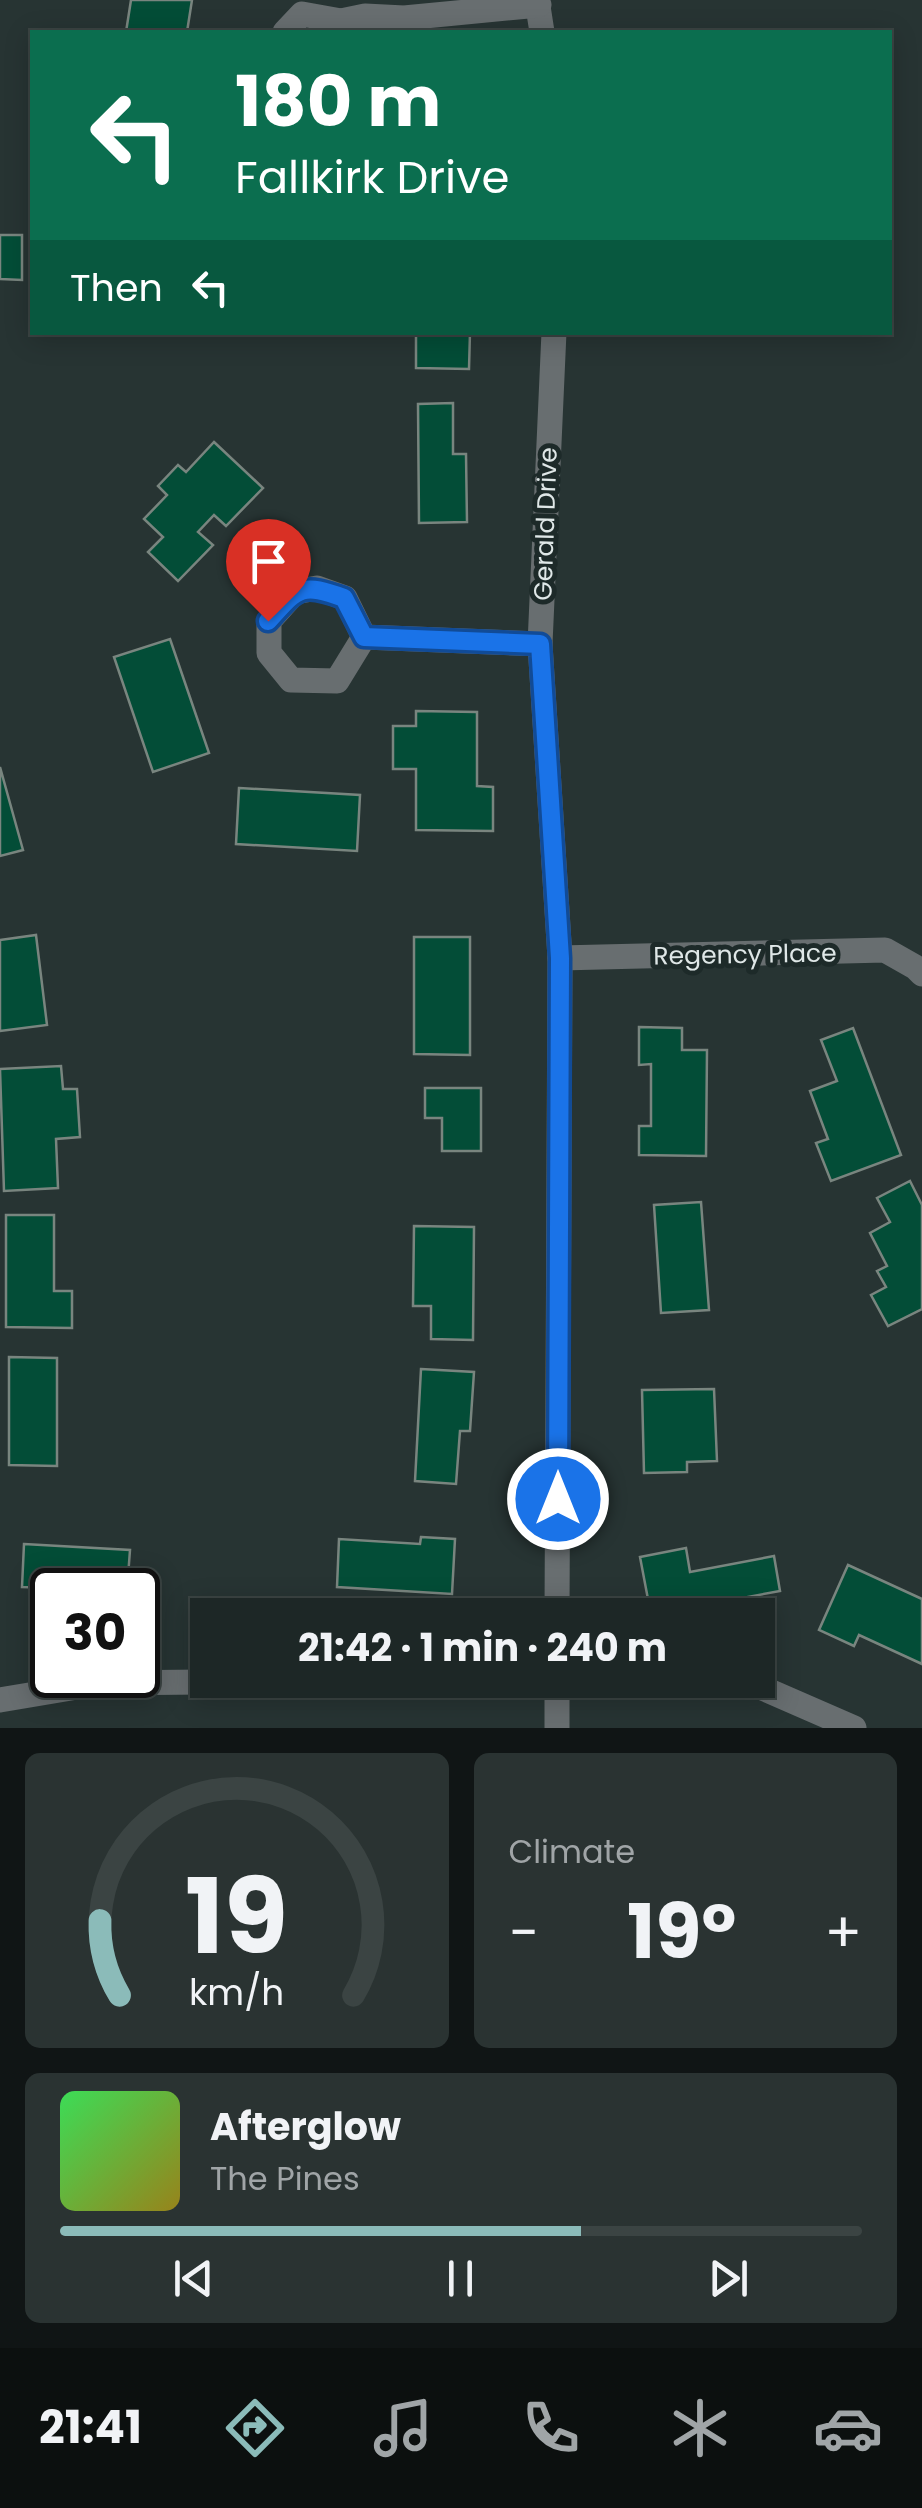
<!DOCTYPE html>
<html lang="en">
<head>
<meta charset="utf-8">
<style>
  body { margin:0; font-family:Poppins,sans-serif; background:#2a3332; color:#f1f3f6; height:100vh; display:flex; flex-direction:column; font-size:38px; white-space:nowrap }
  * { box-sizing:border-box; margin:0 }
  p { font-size:32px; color:#a0a5a7 }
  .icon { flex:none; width:55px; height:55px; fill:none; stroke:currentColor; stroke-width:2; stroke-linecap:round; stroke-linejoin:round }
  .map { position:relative; height:1728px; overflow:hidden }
  .sheet { display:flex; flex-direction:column; gap:25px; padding:25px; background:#101515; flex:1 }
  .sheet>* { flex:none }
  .guide { position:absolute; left:30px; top:30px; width:862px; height:305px; border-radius:0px; box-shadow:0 5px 25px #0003,0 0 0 2px #3b4443; background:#0b6e4f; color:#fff; overflow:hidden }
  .speed { position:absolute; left:30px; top:1568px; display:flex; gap:20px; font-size:50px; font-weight:700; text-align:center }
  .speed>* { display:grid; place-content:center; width:130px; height:130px; border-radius:50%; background:#1d2726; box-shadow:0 5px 25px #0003,0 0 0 2px #3b4443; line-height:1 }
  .speed .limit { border:5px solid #111; border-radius:15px; background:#fff; color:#111 }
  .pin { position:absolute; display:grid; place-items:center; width:85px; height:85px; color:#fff; margin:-102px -42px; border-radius:50% 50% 50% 0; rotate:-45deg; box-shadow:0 0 10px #0007 }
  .pin .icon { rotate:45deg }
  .me { position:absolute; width:110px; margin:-55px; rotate:0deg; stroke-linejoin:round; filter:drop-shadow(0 0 8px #0008) }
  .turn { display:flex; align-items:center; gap:35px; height:210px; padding:0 40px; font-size:45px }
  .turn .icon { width:130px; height:130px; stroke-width:2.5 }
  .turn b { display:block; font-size:70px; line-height:85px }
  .then { display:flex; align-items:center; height:95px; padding:0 40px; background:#0003; gap:20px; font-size:38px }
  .big { font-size:75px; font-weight:700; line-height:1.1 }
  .sheet .widget { flex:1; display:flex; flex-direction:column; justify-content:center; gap:15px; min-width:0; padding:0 35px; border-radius:15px; background:#2a3332 }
  .sheet .dial { align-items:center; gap:0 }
  .dial svg { height:260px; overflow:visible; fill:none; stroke:#3b4443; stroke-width:7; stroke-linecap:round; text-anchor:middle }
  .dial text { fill:#f1f3f6; stroke:none }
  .song { display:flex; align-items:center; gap:30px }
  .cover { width:120px; height:120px; border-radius:15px; background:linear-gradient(135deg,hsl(130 70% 55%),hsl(50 70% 35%)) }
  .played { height:10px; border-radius:5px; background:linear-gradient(90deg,#8bbbb9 65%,#3b4443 65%) }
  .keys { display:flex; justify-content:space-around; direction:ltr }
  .heat { display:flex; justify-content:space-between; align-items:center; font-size:55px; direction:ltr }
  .sheet .tiles { flex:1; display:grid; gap:25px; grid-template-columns:1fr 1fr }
  .widget:last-child { grid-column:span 2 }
  .trip { position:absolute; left:190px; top:1598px; width:585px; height:100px; border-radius:0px; background:#1d2726; box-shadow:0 5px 25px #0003,0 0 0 2px #3b4443; font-weight:700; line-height:100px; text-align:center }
  .menu { display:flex; height:160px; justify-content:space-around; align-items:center; background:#0c100f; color:#a0a5a7 }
  .menu .icon { width:70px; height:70px }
  .menu .selected { color:#8bbbb9 }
  .menu b { font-size:45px; color:#f1f3f6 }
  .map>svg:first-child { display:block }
</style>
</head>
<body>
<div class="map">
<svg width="922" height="1728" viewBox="0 0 922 1728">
  <rect width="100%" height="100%" fill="#273433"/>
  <g fill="#034d37" stroke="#79857f" stroke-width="2.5">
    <path d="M131 0H192L187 32H126Z"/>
    <path d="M0 235H22V280L0 279Z"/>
    <path d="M416 332H470L469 369 416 368Z"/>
    <path d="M453 403V454H466L467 522 419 523 418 404Z"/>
    <path d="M214 442 263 488 226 526 214 515 198 532 213 545 178 581 148 552 163 537 144 519 167 495 158 486 178 465 186 472Z"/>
    <path d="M170 639 209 753 153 772 114 657Z"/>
    <path d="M416 711 477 712V786L493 787V831L416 830V769H393V726H416Z"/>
    <path d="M0 767 23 850 0 856Z"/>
    <path d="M239 788 360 795 357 851 236 844Z"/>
    <path d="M36 935 47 1025 0 1031V940Z"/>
    <path d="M414 937H470V1055L414 1054Z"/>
    <path d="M639 1027 682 1028V1050H707L706 1156 639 1155V1126H651V1064L639 1065Z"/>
    <path d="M853 1028 901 1155 831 1181 816 1143 828 1139 810 1091 837 1081 821 1040Z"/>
    <path d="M61 1066 63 1089H77L80 1137 56 1139 58 1188 4 1191 0 1069Z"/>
    <path d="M425 1088H481V1151H442V1118H425Z"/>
    <path d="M910 1181 922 1205V1309L888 1326 871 1295 886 1287 877 1271 887 1266 870 1233 890 1222 877 1198Z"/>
    <path d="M701 1202 709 1310 661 1313 654 1205Z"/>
    <path d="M6 1215H54V1291H72V1328L6 1327Z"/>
    <path d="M414 1226 474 1227 473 1340 431 1339V1306H413Z"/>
    <path d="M9 1357 57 1358V1466L9 1465Z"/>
    <path d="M421 1369 474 1372 470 1431H460L456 1484 415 1481Z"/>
    <path d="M714 1389 717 1461 687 1462V1472L644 1473 642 1390Z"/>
    <path d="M421 1537 455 1539 452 1594 337 1587 339 1539 420 1544Z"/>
    <path d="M24 1544 130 1550 127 1590 22 1587Z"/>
    <path d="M686 1548 690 1572 774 1556 780 1591 651 1615 640 1557Z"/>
    <path d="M848 1565 922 1599V1664L859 1635 854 1646 819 1630Z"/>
  </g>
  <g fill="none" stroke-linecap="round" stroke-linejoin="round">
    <g stroke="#686e70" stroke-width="25">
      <path d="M537 0 542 32"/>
      <path d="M285 32 302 14 341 21 365 16 404 18 539 5"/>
      <path d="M554 332 540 644 560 958 557 1615"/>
      <path d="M317 588 345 598 364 637 337 681 291 680 269 653V621L295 592Z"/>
      <path d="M364 637 540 644"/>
      <path d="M560 958 885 950 915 967 922 974"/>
      <path d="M557 1680V1728"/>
      <path d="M614 1680 751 1683 854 1728"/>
      <path d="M0 1700 101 1683 408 1680"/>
    </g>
  </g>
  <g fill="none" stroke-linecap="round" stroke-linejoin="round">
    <defs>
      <path id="route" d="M268 621C298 588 300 582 344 598L364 637 540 644 560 958 558 1499"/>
    </defs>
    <use href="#route" stroke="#114b97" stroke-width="25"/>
    <use href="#route" stroke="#1a73e8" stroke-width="18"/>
  </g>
  <g text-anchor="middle" stroke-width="10" stroke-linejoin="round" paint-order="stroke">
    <g font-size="25" fill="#dfe7e7" stroke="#1d2a29">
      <text transform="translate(545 524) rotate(-88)" y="9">Gerald Drive</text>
      <text transform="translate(745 954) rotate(-1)" y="9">Regency Place</text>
    </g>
  </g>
</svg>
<div class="speed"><div class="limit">30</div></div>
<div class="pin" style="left:268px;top:621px;background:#d93025"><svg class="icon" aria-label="arrive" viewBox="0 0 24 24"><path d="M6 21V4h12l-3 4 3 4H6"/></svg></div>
<svg class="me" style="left:558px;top:1499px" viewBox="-20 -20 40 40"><circle r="17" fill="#1a73e8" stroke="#fff" stroke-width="3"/><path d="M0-11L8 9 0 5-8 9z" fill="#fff"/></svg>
<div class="trip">21:42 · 1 min · 240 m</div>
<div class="guide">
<div class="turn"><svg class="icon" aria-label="left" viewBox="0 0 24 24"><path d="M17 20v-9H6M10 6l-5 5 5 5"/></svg><div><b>180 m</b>Fallkirk Drive</div></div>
<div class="then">Then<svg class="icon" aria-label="left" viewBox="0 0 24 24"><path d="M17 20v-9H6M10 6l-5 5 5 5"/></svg></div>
</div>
</div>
<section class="sheet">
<div class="tiles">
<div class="widget dial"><svg viewBox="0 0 100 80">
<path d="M14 69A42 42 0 1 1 86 69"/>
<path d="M14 69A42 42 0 0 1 8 46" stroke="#8bbbb9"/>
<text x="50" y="56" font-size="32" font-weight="700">19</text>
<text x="50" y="72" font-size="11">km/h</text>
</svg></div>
<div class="widget"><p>Climate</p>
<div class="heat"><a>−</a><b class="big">19°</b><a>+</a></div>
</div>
<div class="widget">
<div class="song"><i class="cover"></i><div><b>Afterglow</b><p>The Pines</p></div></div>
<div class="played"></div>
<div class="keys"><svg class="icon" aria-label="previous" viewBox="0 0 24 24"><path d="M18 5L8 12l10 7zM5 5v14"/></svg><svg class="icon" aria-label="pause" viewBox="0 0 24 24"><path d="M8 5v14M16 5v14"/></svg><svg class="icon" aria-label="next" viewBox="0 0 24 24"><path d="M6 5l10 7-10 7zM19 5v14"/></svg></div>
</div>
</div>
</section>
<nav class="menu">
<b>21:41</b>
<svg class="icon selected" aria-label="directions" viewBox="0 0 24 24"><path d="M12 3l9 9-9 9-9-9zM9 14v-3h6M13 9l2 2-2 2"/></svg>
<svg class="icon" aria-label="music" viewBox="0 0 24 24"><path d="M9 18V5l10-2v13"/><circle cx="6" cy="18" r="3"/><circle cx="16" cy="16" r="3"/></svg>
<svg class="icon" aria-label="phone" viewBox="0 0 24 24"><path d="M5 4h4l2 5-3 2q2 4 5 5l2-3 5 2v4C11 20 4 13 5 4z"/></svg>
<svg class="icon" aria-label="climate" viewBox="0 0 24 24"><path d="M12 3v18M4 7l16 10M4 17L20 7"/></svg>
<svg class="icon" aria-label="car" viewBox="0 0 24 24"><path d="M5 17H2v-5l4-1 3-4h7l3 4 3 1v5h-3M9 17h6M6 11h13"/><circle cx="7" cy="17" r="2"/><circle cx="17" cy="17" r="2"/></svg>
</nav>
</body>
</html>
